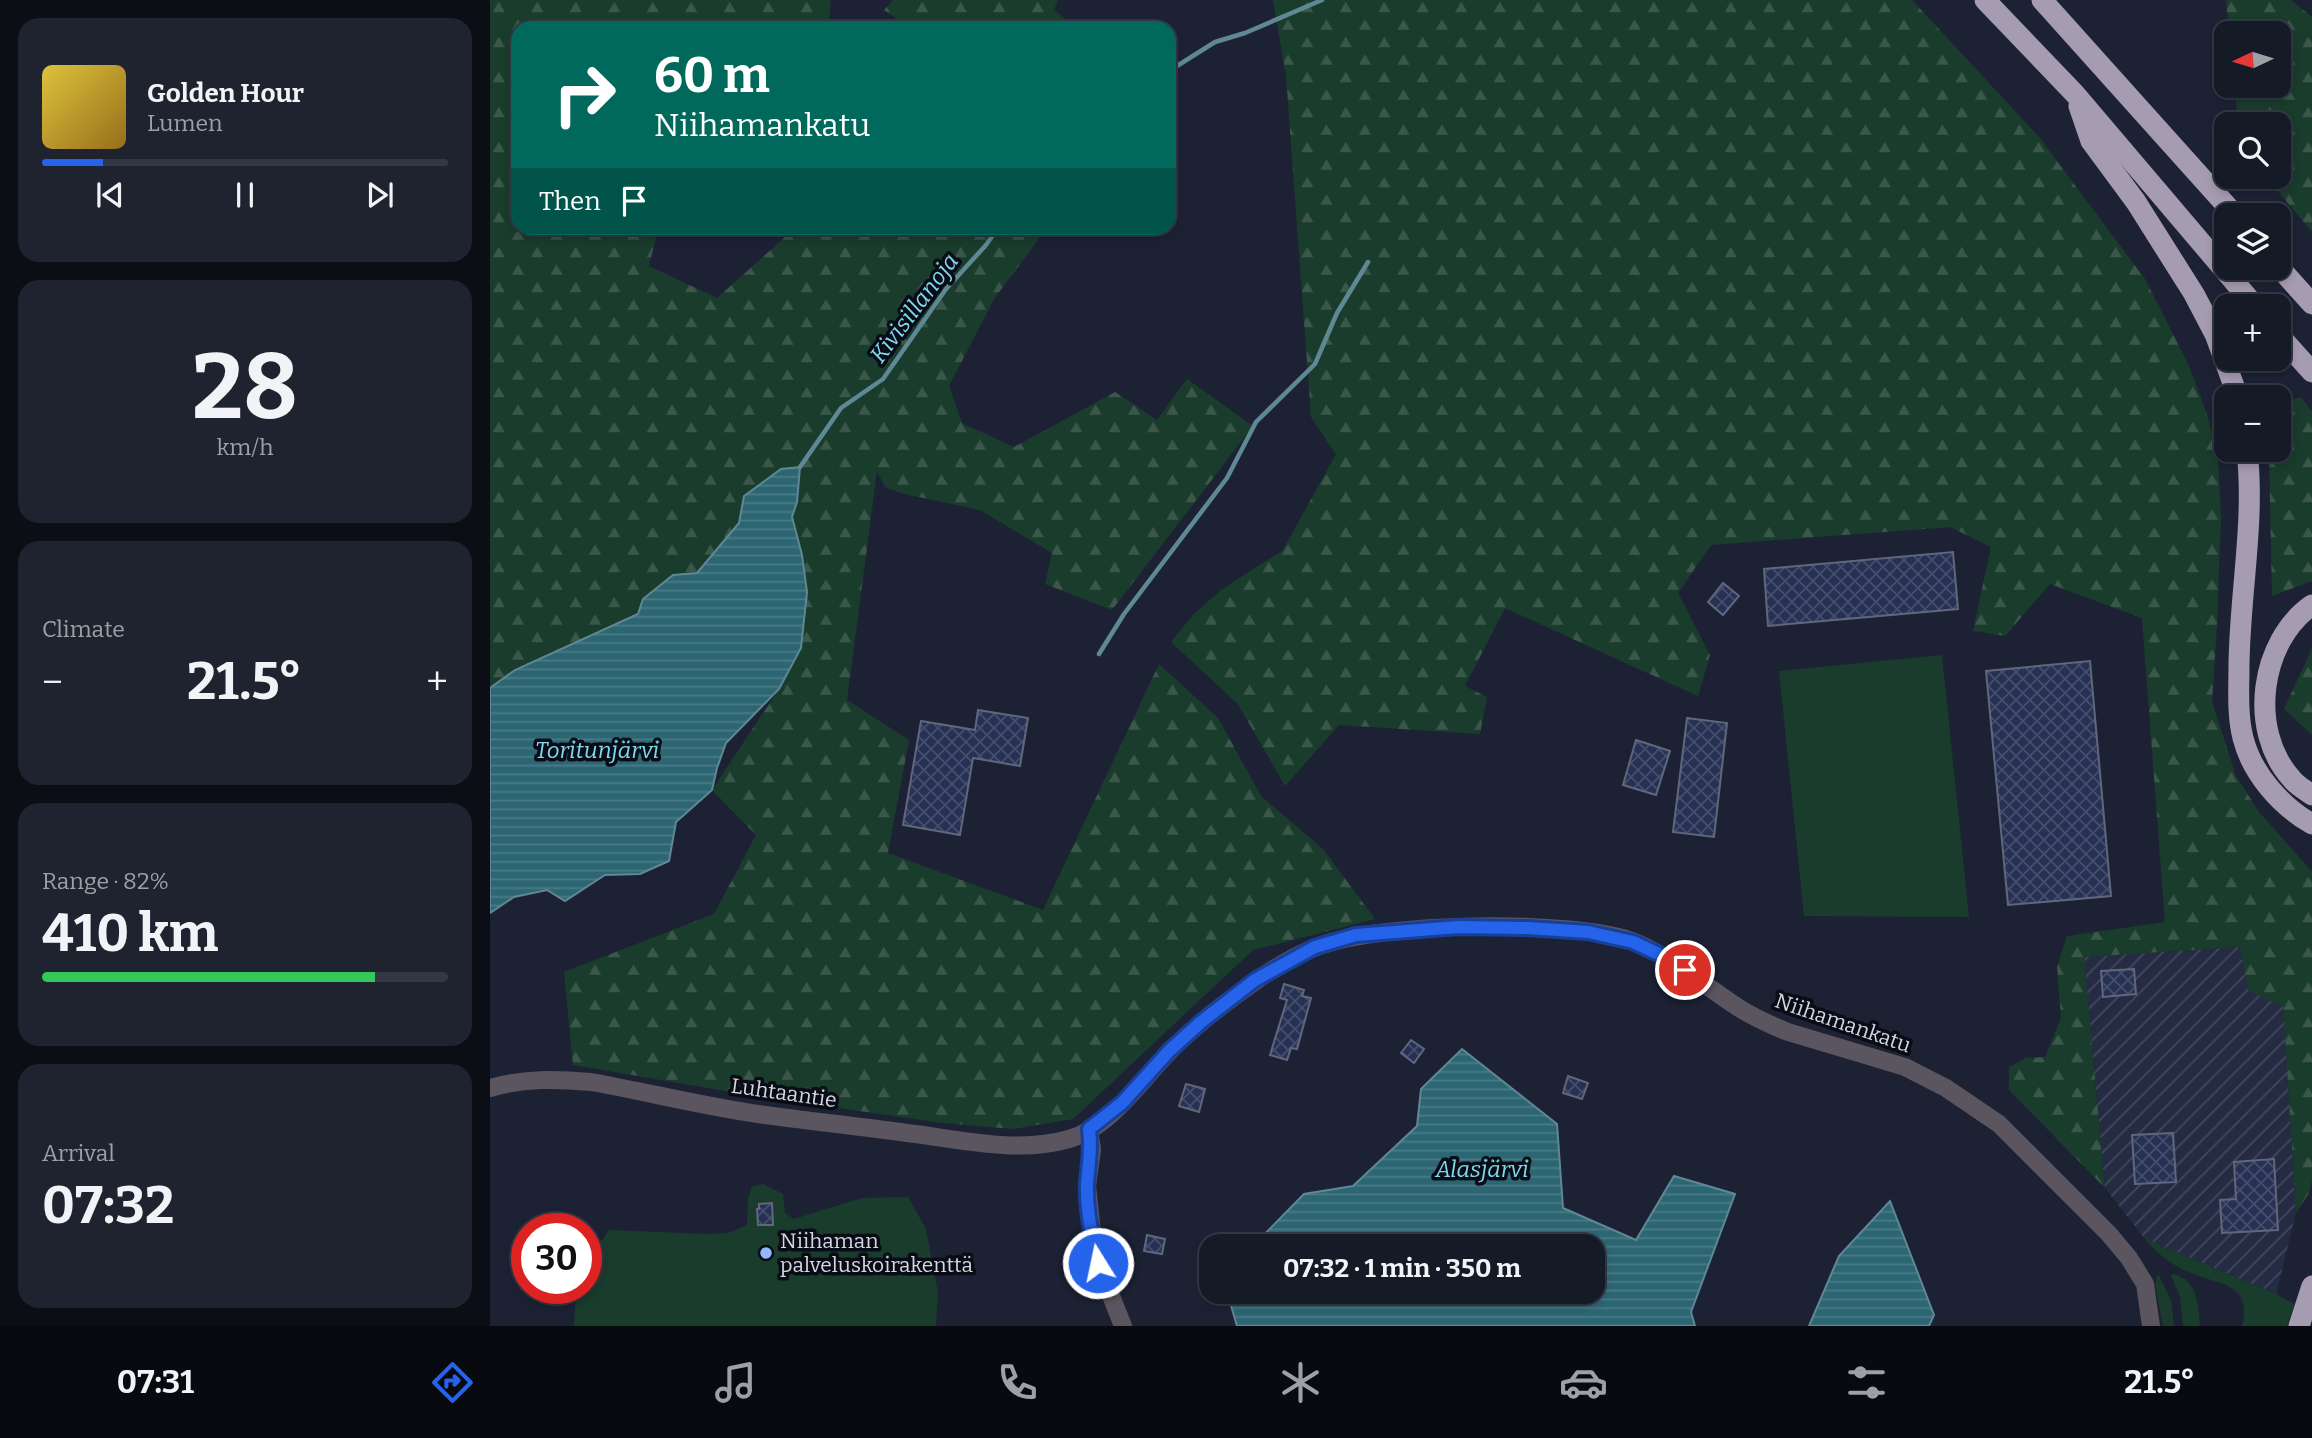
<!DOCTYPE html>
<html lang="en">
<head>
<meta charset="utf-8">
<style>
  body { margin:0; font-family:Bitter,serif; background:#1e232f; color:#f1f3f6; height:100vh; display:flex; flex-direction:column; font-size:26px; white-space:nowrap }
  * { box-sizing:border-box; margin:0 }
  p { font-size:23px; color:#9da1a7 }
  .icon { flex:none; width:38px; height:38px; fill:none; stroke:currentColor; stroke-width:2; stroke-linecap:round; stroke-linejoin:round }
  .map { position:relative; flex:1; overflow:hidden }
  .side { display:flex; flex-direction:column; gap:18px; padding:18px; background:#0c0e15; width:490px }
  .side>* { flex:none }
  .banner { position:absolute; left:21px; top:21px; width:665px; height:214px; border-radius:21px; box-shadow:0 4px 10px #0003,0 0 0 2px #343844; background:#00695c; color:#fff; overflow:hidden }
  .needle { width:46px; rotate:266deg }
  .tools { position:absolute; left:1724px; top:21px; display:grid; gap:14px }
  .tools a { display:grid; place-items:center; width:77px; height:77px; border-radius:14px; background:#151a27; box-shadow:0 4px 10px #0003,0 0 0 2px #343844; font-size:35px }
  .speed { position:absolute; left:21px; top:1213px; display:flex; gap:14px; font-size:35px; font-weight:700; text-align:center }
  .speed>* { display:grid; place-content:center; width:91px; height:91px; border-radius:50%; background:#151a27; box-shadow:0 4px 10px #0003,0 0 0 2px #343844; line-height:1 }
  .speed .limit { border:10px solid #d22; background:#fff; color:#111 }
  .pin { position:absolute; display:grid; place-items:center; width:60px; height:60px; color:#fff; margin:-30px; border:4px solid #fff; border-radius:50%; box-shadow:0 2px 7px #0007 }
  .me { position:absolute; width:77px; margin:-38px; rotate:350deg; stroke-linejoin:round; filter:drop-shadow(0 0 5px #0008) }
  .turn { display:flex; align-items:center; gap:24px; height:147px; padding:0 28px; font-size:32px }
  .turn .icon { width:91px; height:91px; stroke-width:2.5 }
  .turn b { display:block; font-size:49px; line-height:60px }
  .then { display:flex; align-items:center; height:66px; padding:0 28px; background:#0003; gap:14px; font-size:26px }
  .big { font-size:52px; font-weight:700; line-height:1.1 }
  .side .widget { flex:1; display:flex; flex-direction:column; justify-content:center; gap:10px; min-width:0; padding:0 24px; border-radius:21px; background:#1e232f }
  .side .dial { align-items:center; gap:0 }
  .dial b { font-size:91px; line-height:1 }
  .song { display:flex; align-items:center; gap:21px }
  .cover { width:84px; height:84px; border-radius:10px; background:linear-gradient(135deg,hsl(50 70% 55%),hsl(40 70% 35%)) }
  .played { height:7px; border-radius:4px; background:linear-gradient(90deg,#2563eb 15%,#343844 15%) }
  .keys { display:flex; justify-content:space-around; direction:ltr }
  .heat { display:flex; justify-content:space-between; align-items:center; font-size:38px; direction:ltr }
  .charge { height:10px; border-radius:5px; background:linear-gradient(90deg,#34c759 82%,#343844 0) }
  .trip { position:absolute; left:709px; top:1234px; width:406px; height:70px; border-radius:21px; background:#151a27; box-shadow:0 4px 10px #0003,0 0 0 2px #343844; font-weight:700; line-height:70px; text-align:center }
  .dock { display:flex; height:112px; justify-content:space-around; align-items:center; background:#080a10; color:#9da1a7 }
  .dock .icon { width:49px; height:49px }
  .dock .active { color:#2563eb }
  .dock b { font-size:32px; color:#f1f3f6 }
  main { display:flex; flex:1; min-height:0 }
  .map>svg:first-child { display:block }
</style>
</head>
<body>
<main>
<section class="side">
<div class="widget">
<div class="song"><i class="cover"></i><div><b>Golden Hour</b><p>Lumen</p></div></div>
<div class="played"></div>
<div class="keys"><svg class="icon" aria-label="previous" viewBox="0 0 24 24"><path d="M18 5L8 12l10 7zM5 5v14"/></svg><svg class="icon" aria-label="pause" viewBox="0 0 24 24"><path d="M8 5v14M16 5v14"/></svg><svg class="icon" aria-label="next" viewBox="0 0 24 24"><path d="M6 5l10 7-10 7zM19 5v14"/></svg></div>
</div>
<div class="widget dial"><b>28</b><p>km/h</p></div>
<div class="widget"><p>Climate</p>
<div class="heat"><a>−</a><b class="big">21.5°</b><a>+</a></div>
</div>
<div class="widget"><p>Range · 82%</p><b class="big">410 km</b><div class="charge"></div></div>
<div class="widget"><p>Arrival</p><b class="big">07:32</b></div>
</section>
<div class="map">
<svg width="1822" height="1326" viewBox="0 0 1822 1326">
  <defs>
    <pattern id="industrial-furrows" width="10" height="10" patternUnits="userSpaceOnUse" patternTransform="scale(1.75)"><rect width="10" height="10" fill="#242b42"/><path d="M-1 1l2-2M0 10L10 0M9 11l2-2" fill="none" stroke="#43495d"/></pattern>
    <pattern id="forest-firs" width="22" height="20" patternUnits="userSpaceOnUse" patternTransform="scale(1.75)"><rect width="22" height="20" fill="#1a3c2c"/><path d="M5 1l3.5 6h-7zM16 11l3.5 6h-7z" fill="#3a574a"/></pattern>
    <pattern id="water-rules" width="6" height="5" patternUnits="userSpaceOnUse" patternTransform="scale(1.75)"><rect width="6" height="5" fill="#2d6673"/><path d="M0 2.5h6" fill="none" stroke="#4b7b87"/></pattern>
    <pattern id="building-cross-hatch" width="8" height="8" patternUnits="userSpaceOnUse" patternTransform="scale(1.75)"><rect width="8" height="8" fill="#273154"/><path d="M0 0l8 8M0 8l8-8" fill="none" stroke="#454e6c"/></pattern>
  </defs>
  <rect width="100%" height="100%" fill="#1c2234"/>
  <path fill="url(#industrial-furrows)" d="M1751 947 1758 990 1793 1007 1806 1213 1786 1294 1655 1239 1615 1188 1594 957Z"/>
  <g fill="#1a3c2c">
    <path d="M1452 655 1479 917 1314 916 1289 671Z"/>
    <path d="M273 1184 293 1194 295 1213 304 1219 372 1198 418 1197 436 1229 448 1293 446 1326H84L86 1290 88 1288H96V1279L112 1263 110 1243 119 1230 217 1234 238 1233 257 1225 258 1198 262 1187Z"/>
    <path d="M1655 1239 1786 1294 1804 1304 1797 1326H1752C1764 1279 1722 1285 1694 1270 1679 1263 1666 1252 1655 1239Z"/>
    <path d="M1668 1273 1681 1301 1684 1326H1673L1665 1285Z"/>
    <path d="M1684 1274C1708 1281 1708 1305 1710 1326H1693L1690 1297 1681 1275Z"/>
  </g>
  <g fill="url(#forest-firs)">
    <path d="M0 0H341L338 28H28V228H168L159 266 227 298 293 239 302 228H557L504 299 459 386 472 423 524 447 625 392 667 420 697 379 763 426 622 610 555 584 562 553 490 510 410 493 395 487 387 471 357 700 419 740 398 853 553 910 669 664 728 718 771 796 833 849 885 919 763 950 583 1119 523 1129 453 1123 265 1096 83 1065 74 972 224 914 266 835 222 790 289 689 311 648 312 555 302 517 307 502 254 496 249 523 207 573 183 575 153 599 148 614 25 670 0 688Z"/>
    <path d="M403 0H568L564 10 587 28H420L394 10Z"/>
    <path d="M783 0H1422L1549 137 1655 279 1699 366 1718 417 1728 460 1731 515 1727 625 1722 702 1746 776 1769 812 1822 872V1180L1819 1193 1806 1213 1793 1007 1758 990 1750 947 1594 957 1615 1188 1519 1090V1067L1536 1058 1555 1057 1571 1018 1567 967 1577 936 1675 922 1652 618 1560 584 1515 636 1483 631 1501 547 1460 527 1221 545 1188 593 1220 655 1208 696 1015 608 975 686 997 697 990 734 849 725 795 786 748 704 681 642 703 615 731 590 793 550 846 454 821 417 796 76Z"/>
    <path d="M1736 0H1801L1822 17V232L1776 177H1788V124H1748L1745 86H1788V33H1739Z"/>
    <path d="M1811 397 1822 412V581L1782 596 1779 450H1788L1789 404Z"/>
    <path d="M1822 648V735L1794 709Z"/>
  </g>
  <g fill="url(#water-rules)" stroke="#5f8895" stroke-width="2">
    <path d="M310 467 307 502 302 517 312 555 317 592 311 648 289 689 236 743 227 768 222 790 186 822 179 861 150 874 115 875 75 901 57 890 24 897 0 913V688L25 670 148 614 153 599 183 575 207 573 249 523 254 496 291 469Z"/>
    <path d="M972 1049 1067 1124 1073 1208 1146 1240 1184 1176 1245 1194 1201 1312 1205 1326H747L737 1292H1102V1246H763L814 1194 863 1186 927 1126 931 1089Z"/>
    <path d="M1400 1201 1444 1315 1439 1326H1319L1349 1256Z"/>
  </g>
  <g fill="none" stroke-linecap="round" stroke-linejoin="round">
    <g stroke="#5f8895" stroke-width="4.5">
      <path d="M679 71 725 42 755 33 832 0"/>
      <path d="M310 467 351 408 393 379 456 289 496 245 508 228"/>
      <path d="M609 654 634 614 737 478 766 422 825 364 847 313 878 262"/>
    </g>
  </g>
  <g fill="url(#building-cross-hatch)" stroke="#60677c" stroke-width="2">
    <path d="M1463 552 1468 609 1278 626 1274 569Z"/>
    <path d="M1233 583 1249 596 1233 615 1218 602Z"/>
    <path d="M1600 661 1621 896 1518 905 1496 671Z"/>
    <path d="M488 710 538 718 530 766 483 758 470 835 413 825 431 721 485 730Z"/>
    <path d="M1197 718 1237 723 1224 837 1183 832Z"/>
    <path d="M1146 740 1180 751 1166 795 1133 785Z"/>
    <path d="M1644 969 1646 994 1613 997 1611 971Z"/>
    <path d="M794 984 814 990 812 996 821 998 807 1049 801 1048 797 1060 780 1055 797 1000 790 998Z"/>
    <path d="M921 1040 934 1049 924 1063 911 1053Z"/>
    <path d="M1078 1076 1098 1083 1092 1099 1073 1093Z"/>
    <path d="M696 1084 715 1089 709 1112 689 1106Z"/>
    <path d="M1683 1133 1686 1182 1645 1184 1642 1135Z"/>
    <path d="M1784 1159 1788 1230 1732 1233 1730 1200 1746 1199 1744 1162Z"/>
    <path d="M282 1203 283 1225H268L267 1209H269V1204Z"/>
    <path d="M657 1235 675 1239 672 1254 654 1251Z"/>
  </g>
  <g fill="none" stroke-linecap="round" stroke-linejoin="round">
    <g stroke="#5a555f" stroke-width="18">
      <path d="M0 1088C34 1078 67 1079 101 1082 157 1092 212 1106 268 1114 318 1121 368 1126 417 1133 469 1139 527 1154 579 1139 620 1128 653 1078 681 1050 693 1038 707 1026 720 1015 753 990 785 964 824 948 884 922 1086 918 1147 943 1181 958 1209 981 1240 1002 1258 1015 1278 1024 1298 1032L1415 1067 1456 1088 1509 1124 1619 1234 1639 1258 1655 1284 1661 1326"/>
      <path d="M599 1129 602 1150 597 1186 603 1241 608 1263 633 1326"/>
    </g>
    <g stroke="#a69cb2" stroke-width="21">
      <path d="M1495 0 1585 94 1765 306"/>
      <path d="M1552 0 1745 215"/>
      <path d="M1589 106 1601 141 1646 202 1704 294 1725 334 1748 397"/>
      <path d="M1788 266 1822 304"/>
      <path d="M1788 334 1822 372"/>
      <path d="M1757 450C1765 521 1750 592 1749 664 1749 688 1747 714 1753 738 1762 774 1791 806 1822 824"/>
      <path d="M1822 605C1770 641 1758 730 1801 778 1806 785 1815 790 1822 795"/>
      <path d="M1809 1326 1822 1286"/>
    </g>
  </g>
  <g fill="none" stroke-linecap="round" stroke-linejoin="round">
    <defs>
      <path id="route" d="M608 1263C602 1238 596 1210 597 1185 598 1164 602 1152 599 1129L632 1103 679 1051 711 1022 765 980 825 947 866 935 968 927 1038 928 1098 932 1143 942 1175 957 1195 970"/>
    </defs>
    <use href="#route" stroke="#184099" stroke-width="18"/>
    <use href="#route" stroke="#2563eb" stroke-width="12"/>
  </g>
  <circle fill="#95b7fd" stroke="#090c14" stroke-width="2.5" cx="276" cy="1253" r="7"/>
  <g text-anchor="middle" stroke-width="7" stroke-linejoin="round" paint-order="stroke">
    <g font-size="21" fill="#d3d7e3" stroke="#090c14">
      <text transform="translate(1353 1023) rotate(19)" y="7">Niihamankatu</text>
      <text transform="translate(294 1093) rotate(8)" y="7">Luhtaantie</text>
    </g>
    <g font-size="21" fill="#d3d7e3" stroke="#090c14" text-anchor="start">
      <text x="290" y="1248">Niihaman<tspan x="290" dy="24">palveluskoirakenttä</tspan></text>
    </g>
    <g font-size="23" font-style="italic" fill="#7dd9ef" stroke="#090c14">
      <text transform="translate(424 308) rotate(-53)" y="8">Kivisillanoja</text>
      <text x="107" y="758">Toritunjärvi</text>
      <text x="992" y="1177">Alasjärvi</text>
    </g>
  </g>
</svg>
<div class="tools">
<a><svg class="needle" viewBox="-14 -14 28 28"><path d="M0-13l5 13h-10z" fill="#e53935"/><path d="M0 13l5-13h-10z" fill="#9da1a7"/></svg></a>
<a><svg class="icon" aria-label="search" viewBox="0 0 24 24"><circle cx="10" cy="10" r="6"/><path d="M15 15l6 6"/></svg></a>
<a><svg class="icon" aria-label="layers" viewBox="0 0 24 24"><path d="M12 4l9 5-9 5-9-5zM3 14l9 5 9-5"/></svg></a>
<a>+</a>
<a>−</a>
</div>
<div class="speed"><div class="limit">30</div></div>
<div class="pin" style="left:1195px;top:970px;background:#d93025"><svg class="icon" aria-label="arrive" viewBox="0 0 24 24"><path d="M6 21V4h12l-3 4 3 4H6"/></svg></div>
<svg class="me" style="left:608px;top:1263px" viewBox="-20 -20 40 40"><circle r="17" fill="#2563eb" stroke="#fff" stroke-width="3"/><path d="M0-11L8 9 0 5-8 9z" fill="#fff"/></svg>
<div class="trip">07:32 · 1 min · 350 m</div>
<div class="banner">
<div class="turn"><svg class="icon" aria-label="right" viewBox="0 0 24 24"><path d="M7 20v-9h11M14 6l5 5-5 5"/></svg><div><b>60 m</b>Niihamankatu</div></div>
<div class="then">Then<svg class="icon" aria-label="arrive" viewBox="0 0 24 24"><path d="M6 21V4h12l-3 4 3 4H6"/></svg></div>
</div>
</div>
</main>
<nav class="dock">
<b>07:31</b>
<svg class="icon active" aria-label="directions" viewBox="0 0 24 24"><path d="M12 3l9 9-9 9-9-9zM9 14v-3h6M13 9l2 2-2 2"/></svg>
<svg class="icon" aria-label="music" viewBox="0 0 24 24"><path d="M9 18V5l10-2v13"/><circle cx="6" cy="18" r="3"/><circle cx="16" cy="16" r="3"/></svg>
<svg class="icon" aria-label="phone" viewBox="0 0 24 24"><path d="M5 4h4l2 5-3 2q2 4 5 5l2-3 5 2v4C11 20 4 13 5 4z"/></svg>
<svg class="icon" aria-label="climate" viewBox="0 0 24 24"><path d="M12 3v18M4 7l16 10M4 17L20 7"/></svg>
<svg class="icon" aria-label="car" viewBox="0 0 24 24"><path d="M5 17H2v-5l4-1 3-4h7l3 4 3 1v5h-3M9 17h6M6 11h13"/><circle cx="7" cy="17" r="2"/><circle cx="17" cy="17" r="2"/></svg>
<svg class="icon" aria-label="filters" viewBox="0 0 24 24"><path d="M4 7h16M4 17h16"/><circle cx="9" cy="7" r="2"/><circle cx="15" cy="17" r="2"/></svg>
<b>21.5°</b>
</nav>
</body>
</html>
